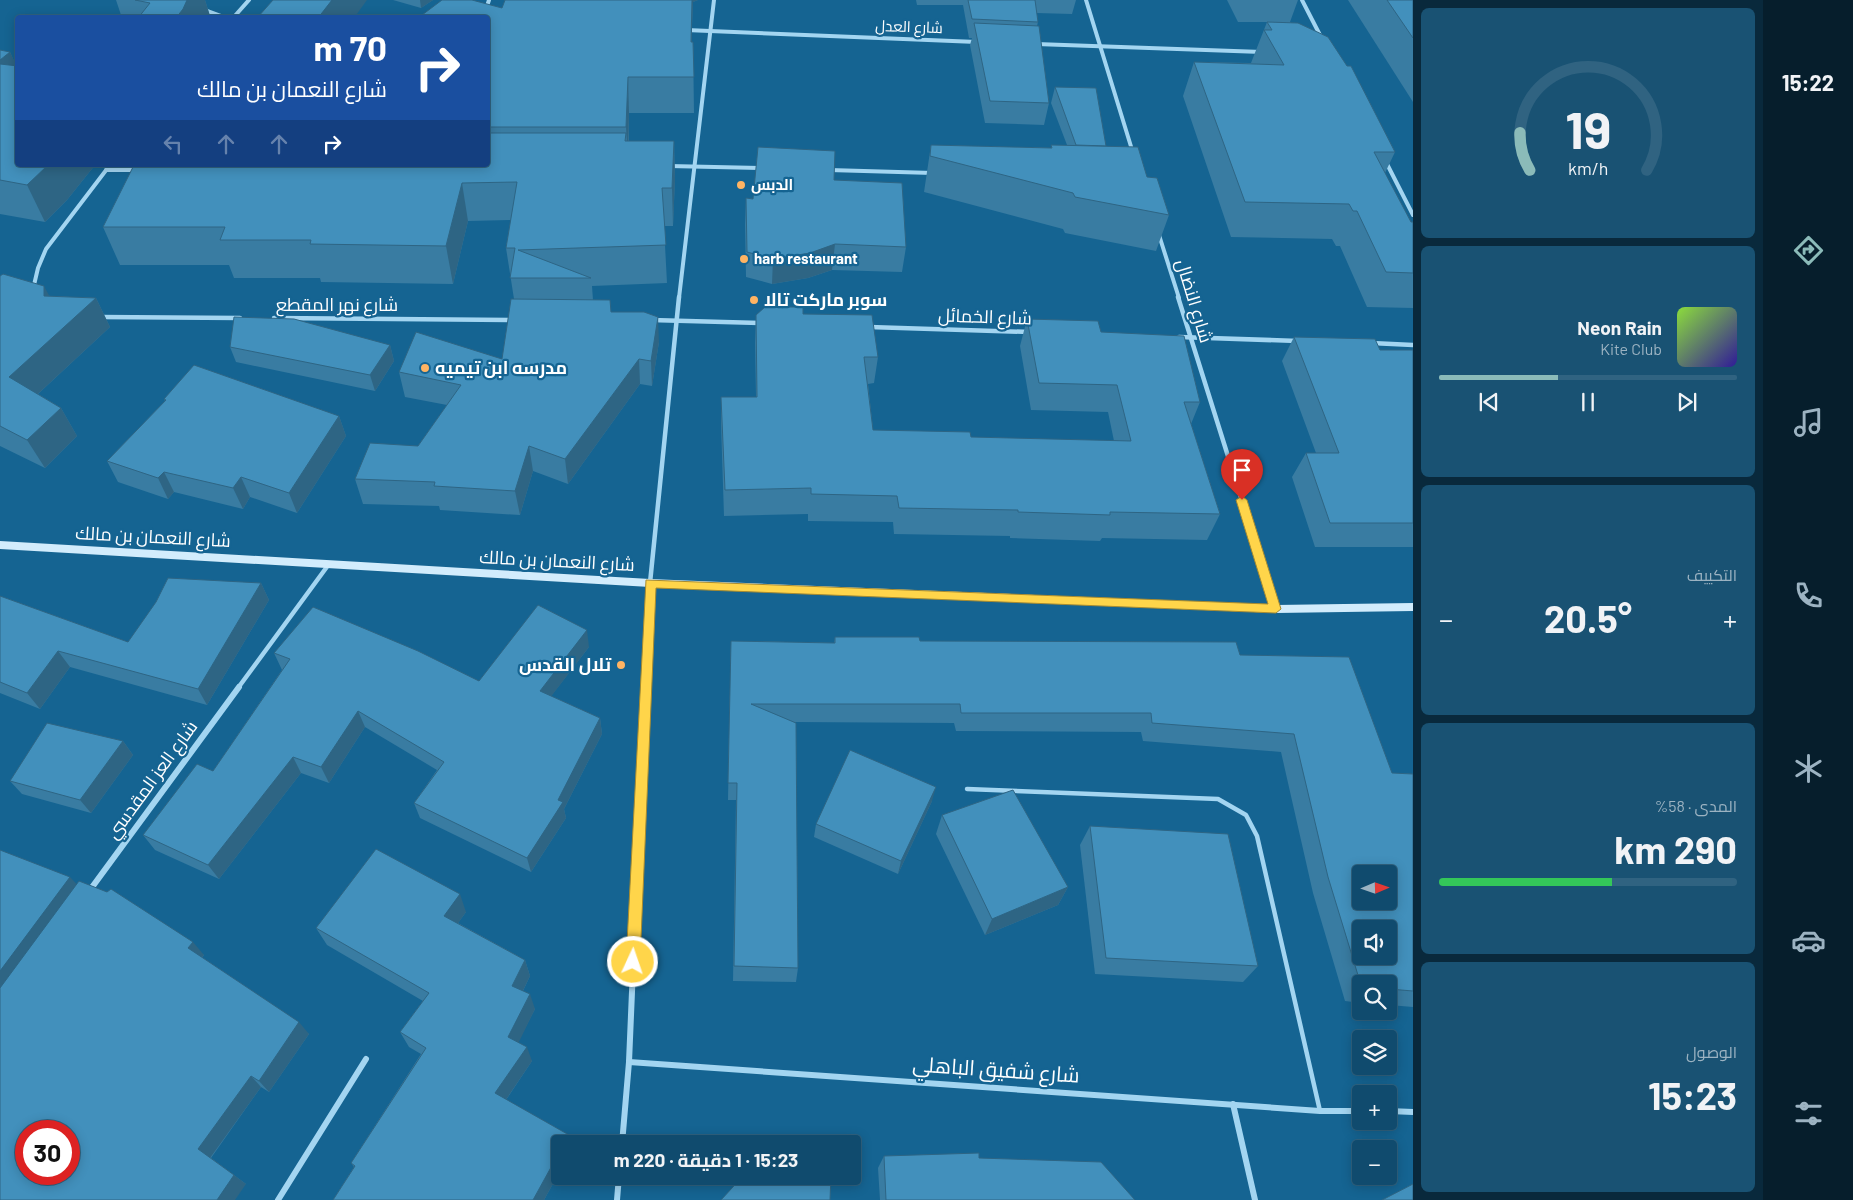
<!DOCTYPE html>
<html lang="ar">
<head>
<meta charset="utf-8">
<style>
  body { margin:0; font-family:Barlow,Cairo,sans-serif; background:#195273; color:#f1f3f6; direction:rtl; height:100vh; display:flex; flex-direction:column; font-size:19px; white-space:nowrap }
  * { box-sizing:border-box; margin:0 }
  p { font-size:16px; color:#9cb3c2 }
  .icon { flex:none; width:28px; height:28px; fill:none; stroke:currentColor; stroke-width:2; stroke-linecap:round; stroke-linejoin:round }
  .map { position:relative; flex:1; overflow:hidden; direction:ltr }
  .details { display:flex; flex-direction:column; gap:8px; padding:8px; background:#09293c; width:350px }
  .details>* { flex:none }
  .banner { position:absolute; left:15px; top:15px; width:475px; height:152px; border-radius:5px; box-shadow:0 2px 12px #0003,0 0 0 1px #306381; direction:rtl; background:#1a4fa0; color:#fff; overflow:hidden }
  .needle { width:32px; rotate:88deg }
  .fabs { position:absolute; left:1352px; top:865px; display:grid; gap:10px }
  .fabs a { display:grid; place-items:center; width:45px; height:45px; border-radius:5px; background:#104b6e; box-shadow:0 2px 12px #0003,0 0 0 1px #306381; font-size:25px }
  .speed { position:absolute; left:15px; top:1120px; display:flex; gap:10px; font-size:25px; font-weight:700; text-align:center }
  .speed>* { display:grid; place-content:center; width:65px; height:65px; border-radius:50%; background:#104b6e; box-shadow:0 2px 12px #0003,0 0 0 1px #306381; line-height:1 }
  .speed .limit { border:8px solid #d22; background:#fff; color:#111 }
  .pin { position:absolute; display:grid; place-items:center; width:42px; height:42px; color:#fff; margin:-51px -21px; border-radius:50% 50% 50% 0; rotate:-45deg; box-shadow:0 0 5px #0007 }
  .pin .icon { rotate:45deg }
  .me { position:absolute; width:55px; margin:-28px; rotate:3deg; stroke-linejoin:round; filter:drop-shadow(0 0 4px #0008) }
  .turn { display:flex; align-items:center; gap:18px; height:105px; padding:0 20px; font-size:22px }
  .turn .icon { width:65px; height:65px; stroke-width:2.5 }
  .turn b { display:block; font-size:35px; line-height:42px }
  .lanes { display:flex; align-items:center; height:48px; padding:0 20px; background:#0003; justify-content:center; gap:25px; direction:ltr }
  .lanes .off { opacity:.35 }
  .big { font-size:38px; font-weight:700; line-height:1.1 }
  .details .card { flex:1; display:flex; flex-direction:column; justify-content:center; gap:8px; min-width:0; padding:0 18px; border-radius:8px; background:#195273 }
  .details .dial { align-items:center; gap:0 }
  .dial svg { height:130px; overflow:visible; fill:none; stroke:#306381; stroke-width:7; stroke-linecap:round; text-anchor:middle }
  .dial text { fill:#f1f3f6; stroke:none }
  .song { display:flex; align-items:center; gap:15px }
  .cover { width:60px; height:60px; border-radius:8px; background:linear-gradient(135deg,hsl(90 70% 55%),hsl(250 70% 35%)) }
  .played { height:5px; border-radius:2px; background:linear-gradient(90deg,#8bbbb9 40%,#306381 40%) }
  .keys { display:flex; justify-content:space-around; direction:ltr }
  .heat { display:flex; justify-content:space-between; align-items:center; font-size:28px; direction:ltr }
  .charge { height:8px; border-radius:4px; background:linear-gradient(90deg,#34c759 58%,#306381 0) }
  .trip { position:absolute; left:551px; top:1135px; width:310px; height:50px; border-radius:5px; background:#104b6e; box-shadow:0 2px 12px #0003,0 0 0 1px #306381; font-weight:700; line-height:50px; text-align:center; direction:rtl }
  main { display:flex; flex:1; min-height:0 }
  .tab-bar { display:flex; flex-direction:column; width:90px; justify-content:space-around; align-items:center; background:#061e2c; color:#9cb3c2 }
  .tab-bar .icon { width:35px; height:35px }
  .tab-bar .selected { color:#8bbbb9 }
  .tab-bar b { font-size:22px; color:#f1f3f6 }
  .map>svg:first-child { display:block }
</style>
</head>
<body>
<main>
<nav class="tab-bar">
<b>15:22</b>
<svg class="icon selected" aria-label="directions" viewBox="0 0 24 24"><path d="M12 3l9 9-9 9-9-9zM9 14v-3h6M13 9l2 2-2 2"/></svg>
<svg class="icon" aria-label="music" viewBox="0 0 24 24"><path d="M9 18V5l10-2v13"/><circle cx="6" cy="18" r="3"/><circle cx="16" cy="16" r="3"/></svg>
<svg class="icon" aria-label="phone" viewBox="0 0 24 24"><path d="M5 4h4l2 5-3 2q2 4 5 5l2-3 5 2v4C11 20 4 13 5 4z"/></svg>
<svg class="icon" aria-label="climate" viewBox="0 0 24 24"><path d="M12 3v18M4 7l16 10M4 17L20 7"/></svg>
<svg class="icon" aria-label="car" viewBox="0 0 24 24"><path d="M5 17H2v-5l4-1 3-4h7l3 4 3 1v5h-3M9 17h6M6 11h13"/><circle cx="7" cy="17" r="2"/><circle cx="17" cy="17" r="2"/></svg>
<svg class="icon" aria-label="filters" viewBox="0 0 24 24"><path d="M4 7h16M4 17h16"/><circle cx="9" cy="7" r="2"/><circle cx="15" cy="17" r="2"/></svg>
</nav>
<section class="details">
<div class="card dial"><svg viewBox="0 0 100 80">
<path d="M14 69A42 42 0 1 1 86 69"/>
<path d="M14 69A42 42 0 0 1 8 46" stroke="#8bbbb9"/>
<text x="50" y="56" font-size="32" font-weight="700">19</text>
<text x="50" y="72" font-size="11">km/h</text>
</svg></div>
<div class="card">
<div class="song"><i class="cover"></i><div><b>Neon Rain</b><p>Kite Club</p></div></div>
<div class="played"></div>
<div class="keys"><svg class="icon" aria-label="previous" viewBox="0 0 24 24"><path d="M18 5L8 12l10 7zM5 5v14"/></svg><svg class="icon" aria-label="pause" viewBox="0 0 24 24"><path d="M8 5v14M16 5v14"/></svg><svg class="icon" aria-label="next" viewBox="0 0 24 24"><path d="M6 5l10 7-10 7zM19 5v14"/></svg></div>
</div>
<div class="card"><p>التكييف</p>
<div class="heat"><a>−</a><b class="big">20.5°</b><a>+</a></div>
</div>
<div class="card"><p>المدى · 58%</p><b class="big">290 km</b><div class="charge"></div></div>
<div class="card"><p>الوصول</p><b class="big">15:23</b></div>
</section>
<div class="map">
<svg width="1413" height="1200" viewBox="0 0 1413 1200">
  <rect width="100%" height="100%" fill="#156492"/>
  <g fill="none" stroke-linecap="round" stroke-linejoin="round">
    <path stroke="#a3d5f1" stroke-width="4.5" d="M967 789 1218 799 1246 815 1257 836 1320 1111"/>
    <g stroke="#a3d5f1" stroke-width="4">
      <path d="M194 0 207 11 226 18"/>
      <path d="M1086 0 1133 153"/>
      <path d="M1302 0 1322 39"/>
      <path d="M233 18 249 0"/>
      <path d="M483 18 489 0"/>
      <path d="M686 30 977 42"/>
      <path d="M1036 44 1262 52"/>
      <path d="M1386 162 1413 215"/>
      <path d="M669 166 760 168"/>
      <path d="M106 170H138"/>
      <path d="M829 170 933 173"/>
      <path d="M1159 235 1179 298"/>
      <path d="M36 288 34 285 38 268 46 249 110 165"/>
      <path d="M679 298 714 0"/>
    </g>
    <g stroke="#a3d5f1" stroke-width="4.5">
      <path d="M1178 297 1276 609"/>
      <path d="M99 317 240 318"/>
      <path d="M274 318 513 320"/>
      <path d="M651 320 760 323"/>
      <path d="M869 327 1030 332"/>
      <path d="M1179 337 1298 341"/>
      <path d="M1371 343 1413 345"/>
      <path d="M238 688 329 564"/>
      <path d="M645 688 650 583 679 297"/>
    </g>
    <g stroke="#a3d5f1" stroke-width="6">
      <path d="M90 890 239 687"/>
      <path d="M629 1062 1320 1111H1361"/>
      <path d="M1233 1104 1255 1200"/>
      <path d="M1389 1111 1413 1112"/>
      <path d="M622 1144 629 1062 645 687"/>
      <path d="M278 1200 366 1059"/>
      <path d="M617 1200 619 1176"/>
    </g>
    <path fill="#d2ecfc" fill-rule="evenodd" d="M0 541 650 579 1276 605 1413 603V611L1276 613 650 587 0 549Z"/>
  </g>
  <g fill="#397ca2">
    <path d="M116 0H205L210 16V18H122Z"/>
    <path d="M393 0H433L421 8Z"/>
    <path d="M698 0 693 2 692 26V42H693L694 113H629V141H674L675 179 673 226H664L667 283 592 286 593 300 611 312 659 342 652 386 640 384 568 484 533 471 520 515 440 510 439 506 363 504 355 479 418 446 447 405 405 397 399 372 502 359 514 299 506 248 511 220 468 221 453 284 321 282 320 278H234L229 265H120L103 227 488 165V18L502 8Z"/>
    <path d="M916 0H1076L1072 14 1036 13 1038 22 1037 26 1049 103 1044 125 985 123 970 45 972 38H969L963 5H917Z"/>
    <path d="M1227 0H1298L1290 22 1395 152 1385 173 1411 222H1413V308L1367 307 1340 246H1336L1332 239 1231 237 1183 96 1194 62 1251 63 1267 22H1238Z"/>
    <path d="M1348 0H1413V102Z"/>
    <path d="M0 50 10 52 16 66 18 165H95L67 200 45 222 0 214Z"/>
    <path d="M1055 87 1106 146 1147 177 1169 215 1156 251 1065 233 1063 229 924 192 931 145 1051 148V145H1067L1051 103Z"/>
    <path d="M834 180 906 247 902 272 832 270 808 278 772 284 746 277 745 224 746 198 753 199Z"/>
    <path d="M0 276 50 296 96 298 110 327 38 394 61 408 77 436 45 468 0 446Z"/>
    <path d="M803 314 878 357 874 383 868 384 873 430 971 437 1114 441 1108 412 1031 410 1020 346 1027 319 1101 332 1200 402 1191 424 1220 514 1207 540 1102 538 1100 541 1010 538V536L894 534 893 522 808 521V514L724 516 721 424V397H756L755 343 756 315Z"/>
    <path d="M1294 337 1380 350H1413V547H1315L1292 477 1306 453H1316L1282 361Z"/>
    <path d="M390 345 394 361 375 391 236 362 230 347Z"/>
    <path d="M164 399 339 416 346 436 297 513 250 497 243 509 174 492 168 499 118 482 107 461 165 401Z"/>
    <path d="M261 583 269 600 207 705 70 667 40 709 0 693V596L128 642Z"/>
    <path d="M835 637 1240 655 1392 773 1413 774V1007L1389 1005V984H1361V1003L1345 1001 1313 893 1281 752 1143 741 1141 732 956 731 954 723 794 722 798 968 796 982 733 981 736 800H728L731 641 834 643Z"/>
    <path d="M589 647 551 696 600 718 602 734 564 809 566 818 531 872 420 818 414 803 437 770 365 727 329 783 301 773 219 879 155 850 143 835 213 771 282 670 274 653 479 681Z"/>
    <path d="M123 741 133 755 91 813 22 794 10 781Z"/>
    <path d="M932 801 898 874 814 837 816 824Z"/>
    <path d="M942 815 1068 887 1058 905 985 935 936 834Z"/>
    <path d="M1090 826 1258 966 1243 982 1095 974 1080 845Z"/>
    <path d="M77 885 204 955 202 958 309 1034 269 1092 261 1087 211 1158 246 1184 0 1200Z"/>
    <path d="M466 912 458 923 525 960 530 976 523 991 535 1009 518 1042 532 1061 506 1100 569 1135 571 1144H560V1171L544 1200H333L354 1167 351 1163 421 1054 409 1047 400 1032 423 1001 327 945 316 928Z"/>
    <path d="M884 1156 979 1158 1135 1200H880L878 1168Z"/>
  </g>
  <g fill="#2e6584">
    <path d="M187 0H205L210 16V18H176Z"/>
    <path d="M332 0H367L354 18H318Z"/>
    <path d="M420 0H433L421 8Z"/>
    <path d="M692 0H698L693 2 692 26Z"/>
    <path d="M692 0V34L691 78V42Z"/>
    <path d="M10 52 18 69 0 73V60Z"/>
    <path d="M628 77 629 113 628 163 626 127Z"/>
    <path d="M674 141 675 179 673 226 672 188Z"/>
    <path d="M48 165H95L67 200 45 222 27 185Z"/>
    <path d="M462 183 468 221 453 284 446 246Z"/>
    <path d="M835 244 832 270 808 278 772 284 773 259Z"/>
    <path d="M44 286 59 314 44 296Z"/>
    <path d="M96 298 110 327 26 405 9 377Z"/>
    <path d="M658 317 659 342 652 386 651 361Z"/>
    <path d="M390 345 394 361 375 391 370 375Z"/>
    <path d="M639 359 640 384 568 484 565 459Z"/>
    <path d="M61 408 77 436 45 468 27 440Z"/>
    <path d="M339 416 346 436 297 513 289 493Z"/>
    <path d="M529 446 533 471 520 515 515 491Z"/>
    <path d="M164 472 174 492 168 499 158 478Z"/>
    <path d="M241 477 250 497 243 509 233 488Z"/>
    <path d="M261 583 269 600 207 705 198 689Z"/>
    <path d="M587 630 589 647 543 707 540 691Z"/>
    <path d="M58 651 70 667 40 709 27 693Z"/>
    <path d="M358 711 365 727 329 783 321 767Z"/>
    <path d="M600 718 602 734 564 809 566 818 531 872 527 858Z"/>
    <path d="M123 741 133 755 91 813 80 800Z"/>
    <path d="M293 757 301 773 219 879 208 865Z"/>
    <path d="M936 787 932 801 898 874 901 861Z"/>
    <path d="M70 877 83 891 0 1005V971Z"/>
    <path d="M1068 887 1058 905 985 935 992 919Z"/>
    <path d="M460 894 466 912 451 933 444 916Z"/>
    <path d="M193 942 204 955 199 961 188 948Z"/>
    <path d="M525 960 530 976 518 1001 512 986Z"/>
    <path d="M530 994 535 1009 514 1052 508 1037Z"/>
    <path d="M299 1022 309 1034 269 1092 259 1081Z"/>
    <path d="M527 1047 532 1061 501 1107 495 1093Z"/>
    <path d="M251 1076 261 1087 210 1158 198 1149Z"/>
    <path d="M569 1135 571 1144H564Z"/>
    <path d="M560 1151V1171L544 1200H533Z"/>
    <path d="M234 1175 246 1184 235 1200H217Z"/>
  </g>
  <g fill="#4290bc" stroke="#2e6584" fill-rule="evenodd">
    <path d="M135 0H187L183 9 176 18H138L150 3Z"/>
    <path d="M273 0H332L318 18H257Z"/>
    <path d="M442 0H472L502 8 505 0H692L691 42H693L694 77H628L626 127H488V18H418Z"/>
    <path d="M968 0H1035L1038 22 972 19Z"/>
    <path d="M1387 0H1413V38Z"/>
    <path d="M1267 22 1298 23 1328 37 1347 66H1351L1395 152H1374L1411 222H1413V273L1386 272 1357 211H1353L1349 204 1245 202 1194 62 1284 65 1264 30H1272Z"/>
    <path d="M974 23 1039 26 1049 103 990 101Z"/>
    <path d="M0 50 10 52 0 60Z"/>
    <path d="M0 64 18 66V165H48L27 185 0 180Z"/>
    <path d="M1055 87 1096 88 1106 146 1076 145Z"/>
    <path d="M488 133H626L625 141H674L672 188H662L666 245 518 250 591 278H510L515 248H506L517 182 462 183 446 246 310 244 311 240H220L225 227H103L134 165H488Z"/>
    <path d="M931 145 1052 148 1051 145 1138 147 1147 177 1157 178 1169 215 1075 197 1073 193 930 156Z"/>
    <path d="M758 147 835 151 834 180 902 183 906 247 835 244 810 253 773 259 747 252 746 198 753 199Z"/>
    <path d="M3 274 44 286V296L96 298 9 377 61 408 27 440 0 426V276Z"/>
    <path d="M511 299 610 300 611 312H644L658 317 651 361 639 359 565 459 529 446 515 491 434 486 435 482 355 479 370 443 418 446 461 385 399 372 416 332 502 359Z"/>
    <path d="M765 307H803V314L872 315 878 357H864L873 430 970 432 971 437 1131 441 1117 385 1039 383 1027 319 1098 321 1101 332 1184 336 1200 402H1184L1220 514 1110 512V515L1018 512V510L899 508 897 496 811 494V488L725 490 721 397H757L756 315Z"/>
    <path d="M234 317 294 319 390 345 370 375 230 347Z"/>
    <path d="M1294 337 1375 339 1380 350H1413V523H1330L1306 453H1339Z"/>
    <path d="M194 365 339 416 289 493 241 477 233 488 164 472 158 478 107 461 166 400 164 399Z"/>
    <path d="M168 578 261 583 198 689 58 651 27 693 0 682V596L128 642 156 602Z"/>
    <path d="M538 605 587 630 540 691 600 718 558 800 563 802 527 858 414 803 444 762 358 711 321 767 293 757 208 865 143 835 197 764 213 771 290 659 274 653 313 607 418 651 479 681Z"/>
    <path d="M835 637H919L920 641 1236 642 1240 655 1349 657 1392 773 1413 774V991L1389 989V984H1361V985L1328 877 1294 734 1152 723 1151 713H961L960 704H751L796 723 798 968 734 966 737 783H728L731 641 835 643ZM1361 874H1389V901H1361ZM1361 929H1389V956H1361Z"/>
    <path d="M47 723 123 741 80 800 10 781Z"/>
    <path d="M850 750 936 787 901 861 816 824Z"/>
    <path d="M1013 790 1068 887 992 919 942 815Z"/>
    <path d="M1090 826 1228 834 1258 966 1106 958Z"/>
    <path d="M376 849 460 894 444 916 525 960 512 986 530 994 508 1037 527 1047 495 1093 569 1135 564 1144H560V1151L533 1200H333L355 1166 351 1163 426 1048 400 1032 429 993 316 928Z"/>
    <path d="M0 850 70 877 0 971Z"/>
    <path d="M79 881 107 892 111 889 193 942 188 948 299 1022 259 1081 251 1076 198 1149 234 1175 217 1200H0V988ZM26 1131H69V1174H26Z"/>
    <path d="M979 1153V1158L1101 1162 1135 1200H886L884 1156Z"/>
    <path d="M743 1176H831L830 1200H721Z"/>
    <path d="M1413 1184V1200H1382Z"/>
  </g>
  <path fill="#ffd54a" stroke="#a68a30" d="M1242 496 1247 500 1281 609 1276 613 656 588 640 962 638 967 633 969 628 967 626 962 646 580 1268 604 1236 500Z"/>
  <g fill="#ffb463" stroke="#156492" stroke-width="2">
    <circle cx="741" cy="185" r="5"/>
    <circle cx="744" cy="259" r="5"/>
    <circle cx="754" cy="300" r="5"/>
    <circle cx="425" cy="368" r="5"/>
    <circle cx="621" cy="665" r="5"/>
  </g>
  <g text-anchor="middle" stroke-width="4.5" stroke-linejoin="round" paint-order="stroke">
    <g font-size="15" fill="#fff" stroke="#156492">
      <text transform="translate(909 27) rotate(2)" y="5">شارع العدل</text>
    </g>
    <g font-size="15" font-weight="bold" fill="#fff" stroke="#156492" text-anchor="start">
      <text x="751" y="190">الدبس</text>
      <text x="754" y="264">harb restaurant</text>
    </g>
    <g font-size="18" font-weight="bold" fill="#fff" stroke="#156492" text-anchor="start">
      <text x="764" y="306">سوبر ماركت تالا</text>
      <text x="435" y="374">مدرسه ابن تيميه</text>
      <text x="611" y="671" text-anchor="end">تلال القدس</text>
    </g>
    <g font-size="18" fill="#fff" stroke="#156492">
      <text transform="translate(1194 301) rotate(73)" y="6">شارع النضال</text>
      <text x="337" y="311">شارع نهر المقطع</text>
      <text transform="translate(985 317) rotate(2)" y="6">شارع الخمائل</text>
      <text transform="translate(153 537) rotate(3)" y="6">شارع النعمان بن مالك</text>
      <text transform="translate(557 561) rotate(3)" y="6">شارع النعمان بن مالك</text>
      <text transform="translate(152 780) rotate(-54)" y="6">شارع العز المقدسي</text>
    </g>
    <g font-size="21" fill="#fff" stroke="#156492">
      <text transform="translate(996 1070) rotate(4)" y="7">شارع شفيق الباهلي</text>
    </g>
  </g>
</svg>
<div class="fabs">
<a><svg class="needle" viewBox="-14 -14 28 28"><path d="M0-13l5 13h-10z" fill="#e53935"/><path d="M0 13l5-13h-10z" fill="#9cb3c2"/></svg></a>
<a><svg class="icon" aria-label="sound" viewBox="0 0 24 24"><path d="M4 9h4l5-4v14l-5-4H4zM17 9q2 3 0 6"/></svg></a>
<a><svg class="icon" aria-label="search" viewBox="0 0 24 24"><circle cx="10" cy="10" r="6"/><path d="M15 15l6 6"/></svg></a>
<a><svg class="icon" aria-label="layers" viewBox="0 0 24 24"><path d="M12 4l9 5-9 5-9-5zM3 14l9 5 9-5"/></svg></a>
<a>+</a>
<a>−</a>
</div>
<div class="speed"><div class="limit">30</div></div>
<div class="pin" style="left:1242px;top:500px;background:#d93025"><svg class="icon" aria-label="arrive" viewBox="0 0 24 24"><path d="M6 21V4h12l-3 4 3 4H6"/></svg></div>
<svg class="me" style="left:633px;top:962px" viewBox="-20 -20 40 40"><circle r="17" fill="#ffd54a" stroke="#fff" stroke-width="3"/><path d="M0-11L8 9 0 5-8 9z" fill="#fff"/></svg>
<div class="trip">15:23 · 1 دقيقة · 220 m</div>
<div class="banner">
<div class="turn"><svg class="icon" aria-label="right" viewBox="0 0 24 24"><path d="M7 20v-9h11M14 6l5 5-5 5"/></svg><div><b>70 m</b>شارع النعمان بن مالك</div></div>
<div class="lanes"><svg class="icon off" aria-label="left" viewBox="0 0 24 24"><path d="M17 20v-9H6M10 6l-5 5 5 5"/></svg><svg class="icon off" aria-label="ahead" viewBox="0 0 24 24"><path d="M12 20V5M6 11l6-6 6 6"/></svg><svg class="icon off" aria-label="ahead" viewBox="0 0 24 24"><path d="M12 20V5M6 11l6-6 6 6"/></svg><svg class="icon" aria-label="right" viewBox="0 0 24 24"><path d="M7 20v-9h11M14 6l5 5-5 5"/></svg></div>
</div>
</div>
</main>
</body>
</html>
